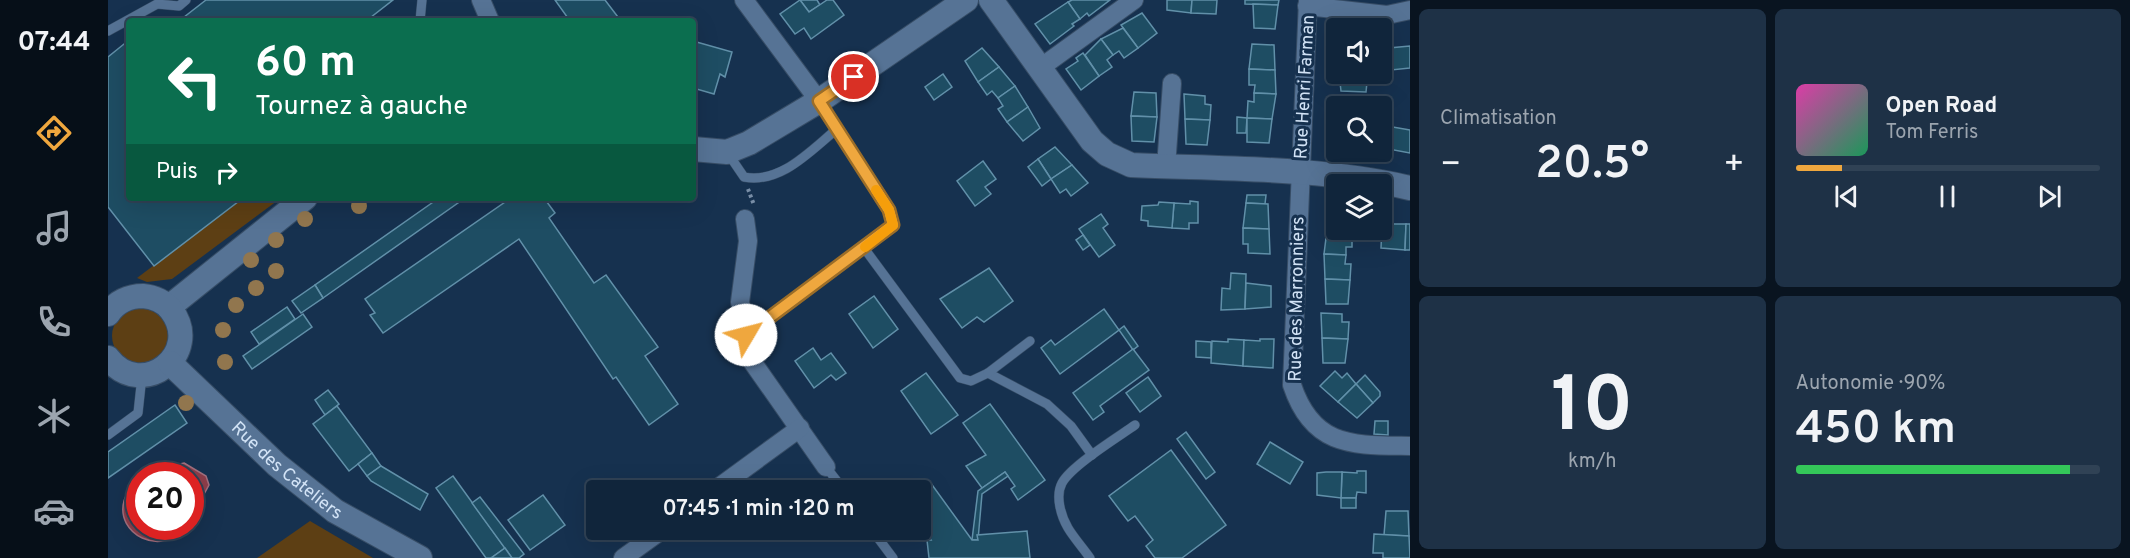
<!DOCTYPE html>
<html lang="fr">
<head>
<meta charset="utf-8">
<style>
  body { margin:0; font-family:Overpass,sans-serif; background:#1e3146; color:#f1f3f6; height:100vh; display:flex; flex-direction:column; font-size:22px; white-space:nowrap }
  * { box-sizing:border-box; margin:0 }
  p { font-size:20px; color:#9ca5af }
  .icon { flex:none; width:33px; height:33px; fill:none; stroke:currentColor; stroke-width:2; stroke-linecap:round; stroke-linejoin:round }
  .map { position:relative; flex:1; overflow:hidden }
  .sheet { display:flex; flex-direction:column; gap:9px; padding:9px; background:#091420; width:720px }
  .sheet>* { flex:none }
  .top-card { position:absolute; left:18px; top:18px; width:570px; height:183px; border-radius:6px; box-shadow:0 6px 24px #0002,0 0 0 2px #304255; background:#0b6e4f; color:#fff; overflow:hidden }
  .buttons { position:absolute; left:1218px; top:18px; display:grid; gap:12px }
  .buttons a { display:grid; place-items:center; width:66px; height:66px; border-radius:6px; background:#10253b; box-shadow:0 6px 24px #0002,0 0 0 2px #304255; font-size:30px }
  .speed { position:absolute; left:18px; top:462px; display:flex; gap:12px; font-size:30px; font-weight:700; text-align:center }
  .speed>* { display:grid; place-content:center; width:78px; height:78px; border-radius:50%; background:#10253b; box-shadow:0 6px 24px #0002,0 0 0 2px #304255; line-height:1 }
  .speed .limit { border:9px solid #d22; background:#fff; color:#111 }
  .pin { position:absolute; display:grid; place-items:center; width:51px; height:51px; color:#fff; margin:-26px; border:3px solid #fff; border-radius:50%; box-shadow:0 2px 6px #0007 }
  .me { position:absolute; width:66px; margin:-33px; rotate:53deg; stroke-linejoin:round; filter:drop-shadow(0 0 4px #0008) }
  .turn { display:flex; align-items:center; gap:21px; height:126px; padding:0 30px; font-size:27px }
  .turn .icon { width:78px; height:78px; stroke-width:2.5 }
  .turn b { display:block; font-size:42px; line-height:51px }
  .then { display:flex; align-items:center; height:57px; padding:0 30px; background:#0003; gap:12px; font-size:22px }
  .big { font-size:45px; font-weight:600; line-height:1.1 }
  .sheet .widget { flex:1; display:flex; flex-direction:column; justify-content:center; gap:9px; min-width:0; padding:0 21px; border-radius:9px; background:#1e3146 }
  .sheet .dial { align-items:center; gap:0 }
  .dial b { font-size:78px; line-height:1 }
  .song { display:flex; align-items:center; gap:18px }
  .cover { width:72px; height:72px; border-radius:9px; background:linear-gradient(135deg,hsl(320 70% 55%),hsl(150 70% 35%)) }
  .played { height:6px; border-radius:3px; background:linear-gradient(90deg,#efa73e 15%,#304255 15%) }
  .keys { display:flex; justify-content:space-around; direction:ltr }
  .heat { display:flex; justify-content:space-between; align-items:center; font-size:33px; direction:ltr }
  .charge { height:9px; border-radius:4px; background:linear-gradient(90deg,#34c759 90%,#304255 0) }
  .sheet .tiles { flex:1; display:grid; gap:9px; grid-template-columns:repeat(2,1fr) }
  .trip { position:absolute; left:478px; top:480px; width:345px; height:60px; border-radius:6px; background:#10253b; box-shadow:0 6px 24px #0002,0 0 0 2px #304255; font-weight:600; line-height:60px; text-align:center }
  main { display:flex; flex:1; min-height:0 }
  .menu { display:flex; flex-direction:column; width:108px; justify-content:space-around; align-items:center; background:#060f18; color:#9ca5af }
  .menu .icon { width:42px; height:42px }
  .menu .current { color:#efa73e }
  .menu b { font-size:27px; color:#f1f3f6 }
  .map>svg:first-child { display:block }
</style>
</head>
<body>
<main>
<nav class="menu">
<b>07:44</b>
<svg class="icon current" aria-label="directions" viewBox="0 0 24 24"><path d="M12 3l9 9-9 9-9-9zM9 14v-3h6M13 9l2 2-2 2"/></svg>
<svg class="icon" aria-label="music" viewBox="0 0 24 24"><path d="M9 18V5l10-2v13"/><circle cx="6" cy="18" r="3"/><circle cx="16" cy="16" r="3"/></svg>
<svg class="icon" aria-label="phone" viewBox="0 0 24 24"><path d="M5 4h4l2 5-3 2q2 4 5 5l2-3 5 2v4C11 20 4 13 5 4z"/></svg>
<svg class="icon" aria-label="climate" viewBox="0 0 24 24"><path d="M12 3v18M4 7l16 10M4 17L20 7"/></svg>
<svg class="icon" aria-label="car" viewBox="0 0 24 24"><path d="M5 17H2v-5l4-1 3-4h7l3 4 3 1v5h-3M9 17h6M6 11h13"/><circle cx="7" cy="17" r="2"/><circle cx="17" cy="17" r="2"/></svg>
</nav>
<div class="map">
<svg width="1302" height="558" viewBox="0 0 1302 558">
  <rect width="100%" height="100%" fill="#16314f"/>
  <g fill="#5d3f14">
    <path d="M135 198H173L64 279 39 282 29 278Z"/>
    <circle cx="32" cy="336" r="28"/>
    <path d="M202 521 265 558H149Z"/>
  </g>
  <g fill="#8d3d4a" stroke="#a26f7e" stroke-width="1.5">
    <path d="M76 463 98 476 101 485 83 518 82 476 34 475 37 472Z"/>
    <path d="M31 478 32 526 78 527C53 558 7 534 16 501 18 493 26 484 31 478Z"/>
  </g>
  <g fill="#1e4d63" stroke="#6190a9" stroke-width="1.5">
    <path d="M98 0H285L258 21H71Z"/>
    <path d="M447 0H497L513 21H462Z"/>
    <path d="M692 0H709L712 5 701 12Z"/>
    <path d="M692 0 701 12 719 0H725L736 15 703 39 696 28 687 34 672 14Z"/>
    <path d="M964 0H1002L981 16 979 13 972 19 960 2Z"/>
    <path d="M1059 0H1084L1083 13 1059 10Z"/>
    <path d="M1084 0H1109L1108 14 1083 13Z"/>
    <path d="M1137 0H1171L1170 5 1137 4Z"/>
    <path d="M960 2 972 19 964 24 966 26 942 44 927 24Z"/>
    <path d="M1145 4 1170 5 1167 29 1146 28Z"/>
    <path d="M1034 13 1049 33 1030 48 1013 25Z"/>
    <path d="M1015 28 1030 48 1016 58 1011 51 1005 55 993 39Z"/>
    <path d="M993 39 1005 55 999 60 1004 67 991 76 977 55Z"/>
    <path d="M21 40V198H135L46 266 0 207V57Z"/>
    <path d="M585 41 624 52 617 77 612 74 606 94 585 88Z"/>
    <path d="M1144 44 1166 45 1167 70 1141 69Z"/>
    <path d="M1302 46V68L1283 70 1281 48Z"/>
    <path d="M874 48 891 67 870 82 857 61Z"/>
    <path d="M975 53 991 76 973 90 958 69 970 61 968 58Z"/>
    <path d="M891 67 907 86 890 98 884 91 879 95 870 82Z"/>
    <path d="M1141 69 1167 70 1168 94 1146 93 1147 85H1141Z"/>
    <path d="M835 74 844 87 826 100 817 87Z"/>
    <path d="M1231 74H1254V81L1259 82 1258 92 1233 91Z"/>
    <path d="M907 86 920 107 899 122 890 109 895 106 890 98Z"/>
    <path d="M1026 92 1048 93 1049 117 1023 116Z"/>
    <path d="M1146 93 1168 94 1164 119 1139 118 1140 101 1146 102Z"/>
    <path d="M1076 94 1097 96V104L1103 105 1102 120 1077 119Z"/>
    <path d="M920 107 932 128 915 141 899 122Z"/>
    <path d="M1023 116 1049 117 1046 142 1024 141Z"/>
    <path d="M1129 117 1139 118 1138 133H1129Z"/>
    <path d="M1139 118 1164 119 1161 143 1139 142Z"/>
    <path d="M1077 119 1102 120 1099 145 1078 144Z"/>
    <path d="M1225 120H1228V143L1222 142Z"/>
    <path d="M1279 126 1302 130V153L1275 148Z"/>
    <path d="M947 147 964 165 943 179 930 159Z"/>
    <path d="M930 159 943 179 934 186 920 167Z"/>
    <path d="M875 161 888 179 877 187 883 194 867 206 849 181Z"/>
    <path d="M964 165 980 183 963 196 958 189 952 193 943 179Z"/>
    <path d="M1139 195H1158L1157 204 1138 203Z"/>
    <path d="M331 198H357L215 298 207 285Z"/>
    <path d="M403 198H436L447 213 441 218 486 283 498 275 550 347 537 356 570 404 541 425 508 377 505 379 411 239 275 333 262 315 267 313 257 299Z"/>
    <path d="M1082 201 1090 202V223H1081V229L1064 228 1066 203 1082 204Z"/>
    <path d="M1051 202 1066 203 1064 228 1040 226V221L1033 220 1034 206 1050 205Z"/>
    <path d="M1138 203 1160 204 1161 229 1135 228Z"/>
    <path d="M1223 204H1228V230L1244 231 1219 230Z"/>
    <path d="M993 214 1000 224 995 228 1007 245 991 257 971 229Z"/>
    <path d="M1282 224H1298L1297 250 1273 248 1274 226Z"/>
    <path d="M1298 224H1302V250H1297Z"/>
    <path d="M1135 228 1161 229 1162 254 1140 253V244H1135Z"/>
    <path d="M1219 230 1244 231V247H1238V255L1216 254Z"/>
    <path d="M975 235 982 245 975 250 968 240Z"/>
    <path d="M1216 254 1238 255 1237 264H1243L1242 280 1217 279Z"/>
    <path d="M881 268 905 301 876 322 869 317 854 328 832 299Z"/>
    <path d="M1123 273 1138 274 1137 309 1113 310 1114 288 1122 289Z"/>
    <path d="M1217 279 1242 280 1240 304H1218Z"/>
    <path d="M1138 283 1163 286V307L1137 309Z"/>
    <path d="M207 285 215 298 193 313 184 301Z"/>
    <path d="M766 296 790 329 765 348 741 314Z"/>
    <path d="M179 307 187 319 151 344 143 332Z"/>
    <path d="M996 309 1011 330 952 374 933 348 943 340 947 345Z"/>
    <path d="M1213 313 1234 314V322H1241L1240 339 1214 338Z"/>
    <path d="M195 314 204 327 144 369 135 356Z"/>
    <path d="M1016 326 1030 346 1025 350 1011 330Z"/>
    <path d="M1214 338 1240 339 1237 363H1215Z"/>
    <path d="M1120 339 1136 340 1135 366 1103 363 1104 341 1120 342Z"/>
    <path d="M1152 339H1166L1165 368 1135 366 1136 340 1152 341Z"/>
    <path d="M1088 341 1103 342V358L1088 357Z"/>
    <path d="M705 348 713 360 723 353 738 373 728 380 723 375 706 388 687 361Z"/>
    <path d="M1025 349 1041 370 992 406 996 412 985 420 965 393Z"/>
    <path d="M1227 371 1234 378 1239 373 1248 384 1230 402 1212 386Z"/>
    <path d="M818 373 850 415 823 434 793 391Z"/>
    <path d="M1257 375 1272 392V396L1265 403 1248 384Z"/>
    <path d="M1040 377 1053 396 1032 412 1018 393Z"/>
    <path d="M1248 384 1265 403 1249 418 1230 402Z"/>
    <path d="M220 390 231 404 217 415 207 400Z"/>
    <path d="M882 404 937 480 910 500 903 489 907 486 897 472 874 488 858 466 878 455 855 423Z"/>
    <path d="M67 405 79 423 0 478V452Z"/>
    <path d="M229 406 264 453 241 471 205 424Z"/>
    <path d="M1267 421H1280V435L1266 434Z"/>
    <path d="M1078 432 1107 472 1098 479 1069 439Z"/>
    <path d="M1162 442 1195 462 1182 484 1149 464Z"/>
    <path d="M1063 450 1118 525 1074 558H1047L1038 546 1045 540 1027 516 1020 521 1001 496Z"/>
    <path d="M264 453 273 466 259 476 250 464Z"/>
    <path d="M273 466 320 494 312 510 263 481 259 476Z"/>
    <path d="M1249 471H1258V493L1249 492 1248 498H1233L1234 472 1249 473Z"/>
    <path d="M897 472 900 476 874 494 870 540H864L870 491Z"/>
    <path d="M1218 472H1234L1233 498 1209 495V473Z"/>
    <path d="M345 476 397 548 383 558H378L328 488Z"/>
    <path d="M822 482 864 540H870L869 535 919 531 922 558H821L819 540H823L813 526V490H810Z"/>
    <path d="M435 495 457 525 422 550 400 520Z"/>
    <path d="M372 497 416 554 411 558H404L364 503Z"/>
    <rect x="1233" y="498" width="15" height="10"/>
    <path d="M1278 511H1300L1301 536 1276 535Z"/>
    <path d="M1266 534 1301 536 1302 558H1275V553H1265Z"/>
    <path d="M397 548 404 558H383Z"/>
  </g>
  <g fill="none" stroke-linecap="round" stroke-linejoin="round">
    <defs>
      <g id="service">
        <path d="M312 21 314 0"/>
        <path d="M0 31 49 4 71 6 78 0"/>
        <path d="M619 152 636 177C673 184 702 151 729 129"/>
        <path d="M756 248 852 378 863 381 880 373 939 404 963 426 984 455"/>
        <path d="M639 334 785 225 781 210 711 101"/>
        <path d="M880 373 922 341"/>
        <path d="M0 435 30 413 34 376"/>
        <path d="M718 467 736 490"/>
        <path d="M764 530 785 558"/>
        <path d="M982 558C975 548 966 538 960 528 953 516 947 496 954 483 963 466 1010 437 1027 425"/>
      </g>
      <g id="minor">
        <path d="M373 0 382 21"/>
        <path d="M636 0 711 101"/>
        <path d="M1200 0 1184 385C1205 448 1245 445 1302 446"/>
        <path d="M1199 6 1279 15 1302 10"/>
        <path d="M932 68 1026 0"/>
        <path d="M1058 167 1064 83"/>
        <path d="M637 219 640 241 632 302 643 360 718 467"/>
        <path d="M607 490 692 428"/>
        <path d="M515 558 554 530"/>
      </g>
      <g id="tertiary">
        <path d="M883 0 984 141 999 154 1023 165C1115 169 1212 167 1302 188"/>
        <path d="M585 149 619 152 641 143 711 101 858 0"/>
        <path d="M61 307 197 198"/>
        <path d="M0 314C8 302 21 296 35 296 46 297 57 302 63 310 96 353 34 402 0 358"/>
        <path id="s1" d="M62 363 169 465 227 511 312 558"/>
      </g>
    </defs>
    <use href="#service" stroke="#374d66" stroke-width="10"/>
    <use href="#minor" stroke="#374d66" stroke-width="20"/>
    <use href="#tertiary" stroke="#374d66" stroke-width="26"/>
    <path stroke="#788da6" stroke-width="4" stroke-dasharray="3 3" stroke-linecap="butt" d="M640 189 646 205"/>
    <use href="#service" stroke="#567395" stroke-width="9"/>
    <use href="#minor" stroke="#567395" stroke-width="18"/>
    <use href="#tertiary" stroke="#567395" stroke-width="24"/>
  </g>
  <g fill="#91764e">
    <circle cx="251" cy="206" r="8"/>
    <circle cx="197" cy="219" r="8"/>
    <circle cx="168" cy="240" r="8"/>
    <circle cx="143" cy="260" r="8"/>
    <circle cx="168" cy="271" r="8"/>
    <circle cx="148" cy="288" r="8"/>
    <circle cx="128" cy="305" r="8"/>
    <circle cx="115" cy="330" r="8"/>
    <circle cx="117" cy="362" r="8"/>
    <circle cx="78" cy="403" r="8"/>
  </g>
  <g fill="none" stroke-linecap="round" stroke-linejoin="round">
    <defs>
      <path id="route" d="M638 335 785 225 781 210 711 101 746 77"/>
    </defs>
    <use href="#route" stroke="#9b6d28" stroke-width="15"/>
    <use href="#route" stroke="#efa73e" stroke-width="10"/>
    <path stroke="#f59e0b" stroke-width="10" d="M757 247 785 225 781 210 768 190"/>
  </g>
  <g text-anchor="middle" stroke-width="6" stroke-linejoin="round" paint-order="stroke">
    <g font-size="18" fill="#d2e3f6" stroke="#16314f">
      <text transform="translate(1196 87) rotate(-87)" y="6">Rue Henri Farman</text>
      <text transform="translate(1188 299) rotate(-89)" y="6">Rue des Marronniers</text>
      <text dy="6" stroke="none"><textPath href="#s1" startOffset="159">Rue des Cateliers</textPath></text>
    </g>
  </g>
</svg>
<div class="buttons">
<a><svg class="icon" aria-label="sound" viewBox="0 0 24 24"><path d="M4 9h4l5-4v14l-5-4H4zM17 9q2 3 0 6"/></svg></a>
<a><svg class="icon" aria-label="search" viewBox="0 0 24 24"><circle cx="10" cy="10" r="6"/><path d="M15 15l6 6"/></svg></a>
<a><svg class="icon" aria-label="layers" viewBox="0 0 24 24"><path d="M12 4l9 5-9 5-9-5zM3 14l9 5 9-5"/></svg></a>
</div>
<div class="speed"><div class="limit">20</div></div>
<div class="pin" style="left:746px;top:77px;background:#d93025"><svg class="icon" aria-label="arrive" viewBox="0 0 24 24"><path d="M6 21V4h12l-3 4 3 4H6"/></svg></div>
<svg class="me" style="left:638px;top:335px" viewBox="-20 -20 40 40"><circle r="19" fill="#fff"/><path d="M0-13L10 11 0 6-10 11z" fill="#efa73e"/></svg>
<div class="trip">07:45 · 1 min · 120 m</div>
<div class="top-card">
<div class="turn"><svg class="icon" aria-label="left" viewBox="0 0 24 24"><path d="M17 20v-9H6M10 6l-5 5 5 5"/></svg><div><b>60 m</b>Tournez à gauche</div></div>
<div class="then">Puis<svg class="icon" aria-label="right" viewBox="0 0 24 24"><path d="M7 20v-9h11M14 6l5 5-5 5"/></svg></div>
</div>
</div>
<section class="sheet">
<div class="tiles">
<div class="widget"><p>Climatisation</p>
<div class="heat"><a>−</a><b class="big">20.5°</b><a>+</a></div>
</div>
<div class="widget">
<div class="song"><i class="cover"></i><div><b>Open Road</b><p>Tom Ferris</p></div></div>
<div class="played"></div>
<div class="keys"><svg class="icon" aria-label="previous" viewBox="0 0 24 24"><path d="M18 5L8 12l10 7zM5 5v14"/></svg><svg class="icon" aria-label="pause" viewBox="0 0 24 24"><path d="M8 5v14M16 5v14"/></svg><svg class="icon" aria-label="next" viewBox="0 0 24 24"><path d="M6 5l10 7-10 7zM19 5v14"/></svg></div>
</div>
<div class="widget dial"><b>10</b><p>km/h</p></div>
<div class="widget"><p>Autonomie · 90%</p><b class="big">450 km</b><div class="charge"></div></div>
</div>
</section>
</main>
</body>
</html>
